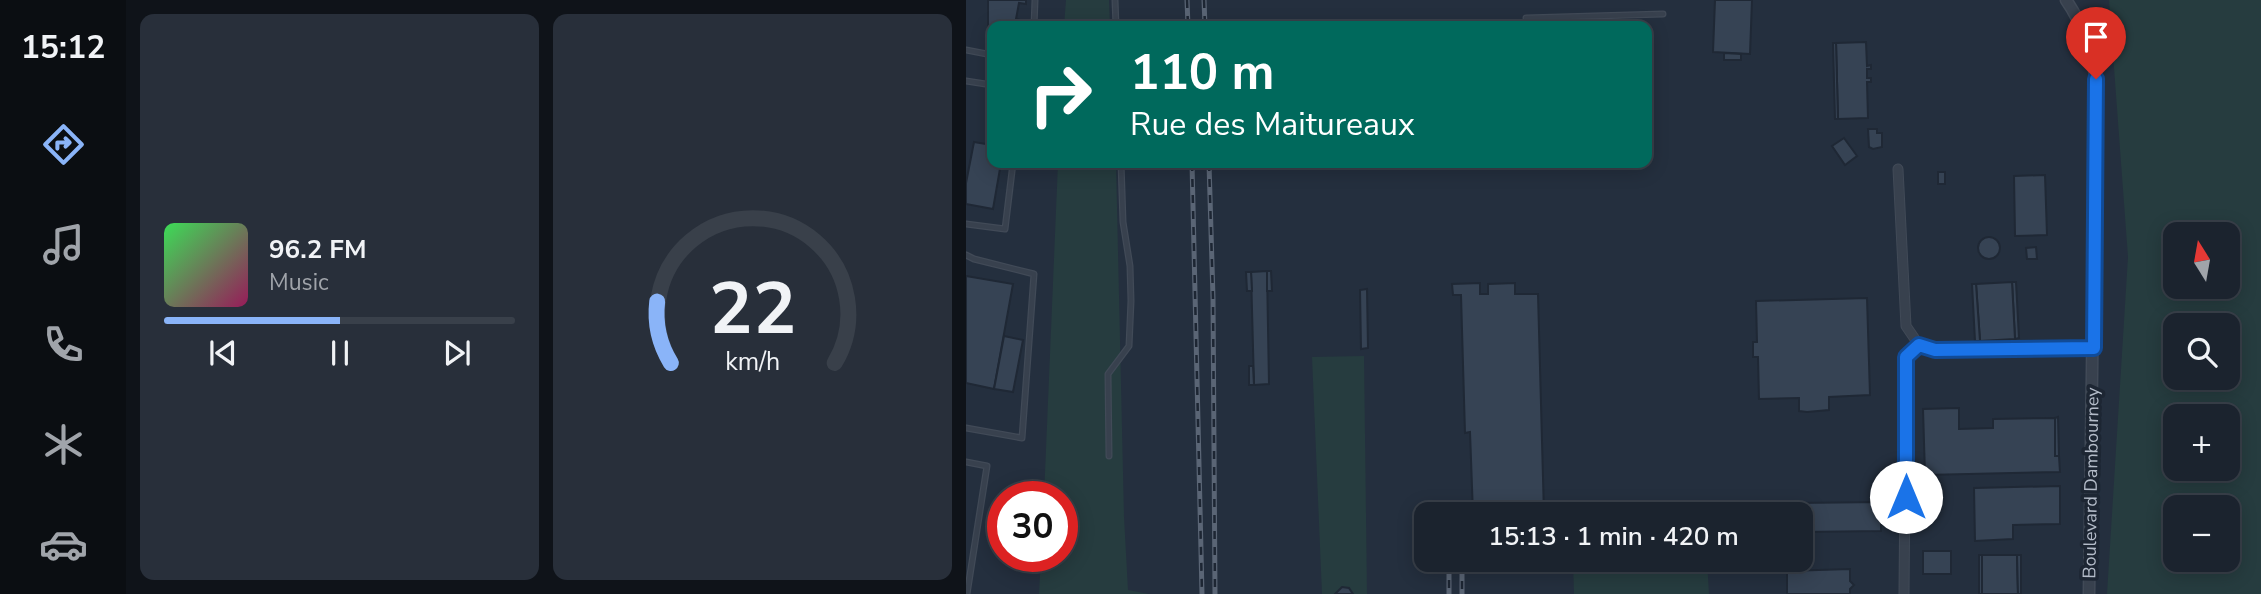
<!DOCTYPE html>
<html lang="en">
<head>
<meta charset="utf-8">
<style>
  body { margin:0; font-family:"Nunito Sans",sans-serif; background:#282f3a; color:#f1f3f6; height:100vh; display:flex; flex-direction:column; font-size:26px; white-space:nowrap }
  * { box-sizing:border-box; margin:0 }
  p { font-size:23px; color:#a0a4aa }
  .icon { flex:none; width:38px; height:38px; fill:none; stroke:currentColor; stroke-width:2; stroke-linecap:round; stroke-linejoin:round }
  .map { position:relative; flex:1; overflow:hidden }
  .drawer { display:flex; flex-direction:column; gap:14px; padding:14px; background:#0f1319; width:840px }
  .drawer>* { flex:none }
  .top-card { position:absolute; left:21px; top:21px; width:665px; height:147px; border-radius:14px; box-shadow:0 4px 18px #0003,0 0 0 2px #39404a; background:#00695c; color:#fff; overflow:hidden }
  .needle { width:46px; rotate:349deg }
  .controls { position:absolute; left:1197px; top:222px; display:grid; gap:14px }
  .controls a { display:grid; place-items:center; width:77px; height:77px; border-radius:14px; background:#1b232e; box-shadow:0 4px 18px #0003,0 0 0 2px #39404a; font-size:35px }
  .speed { position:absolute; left:21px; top:481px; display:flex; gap:14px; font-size:35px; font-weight:700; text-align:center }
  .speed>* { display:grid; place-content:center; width:91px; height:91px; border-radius:50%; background:#1b232e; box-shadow:0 4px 18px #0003,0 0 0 2px #39404a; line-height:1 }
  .speed .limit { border:10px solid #d22; background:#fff; color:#111 }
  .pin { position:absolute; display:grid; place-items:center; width:60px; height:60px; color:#fff; margin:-72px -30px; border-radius:50% 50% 50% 0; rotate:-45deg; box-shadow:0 0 7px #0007 }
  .pin .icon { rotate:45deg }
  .me { position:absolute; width:77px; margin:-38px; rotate:0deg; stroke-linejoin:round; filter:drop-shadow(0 0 5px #0008) }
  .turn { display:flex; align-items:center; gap:24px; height:147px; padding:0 28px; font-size:32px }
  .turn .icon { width:91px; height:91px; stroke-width:2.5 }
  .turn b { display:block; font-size:49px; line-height:60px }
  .drawer .widget { flex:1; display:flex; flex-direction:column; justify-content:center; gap:10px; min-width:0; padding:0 24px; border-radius:14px; background:#282f3a }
  .drawer .dial { align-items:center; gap:0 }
  .dial svg { height:182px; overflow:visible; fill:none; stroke:#39404a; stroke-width:7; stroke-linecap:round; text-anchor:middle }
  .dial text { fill:#f1f3f6; stroke:none }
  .song { display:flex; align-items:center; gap:21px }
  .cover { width:84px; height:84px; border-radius:10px; background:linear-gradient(135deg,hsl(130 70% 55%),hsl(330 70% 35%)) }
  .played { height:7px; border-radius:4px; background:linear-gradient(90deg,#8ab4f8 50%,#39404a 50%) }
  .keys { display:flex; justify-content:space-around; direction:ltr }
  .drawer .tiles { flex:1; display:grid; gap:14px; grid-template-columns:repeat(2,1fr) }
  .trip { position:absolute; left:448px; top:502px; width:399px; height:70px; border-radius:14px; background:#1b232e; box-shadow:0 4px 18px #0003,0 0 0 2px #39404a; font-weight:600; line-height:70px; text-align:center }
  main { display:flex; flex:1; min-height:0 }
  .tab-bar { display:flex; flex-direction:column; width:126px; justify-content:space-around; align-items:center; background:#0b0e12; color:#a0a4aa }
  .tab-bar .icon { width:49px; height:49px }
  .tab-bar .current { color:#8ab4f8 }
  .tab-bar b { font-size:32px; color:#f1f3f6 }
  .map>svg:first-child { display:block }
</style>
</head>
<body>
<main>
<nav class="tab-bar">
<b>15:12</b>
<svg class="icon current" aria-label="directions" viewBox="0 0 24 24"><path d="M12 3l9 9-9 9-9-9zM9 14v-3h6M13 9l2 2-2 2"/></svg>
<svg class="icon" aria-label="music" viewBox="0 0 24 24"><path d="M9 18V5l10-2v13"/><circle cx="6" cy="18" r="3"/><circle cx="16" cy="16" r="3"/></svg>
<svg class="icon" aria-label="phone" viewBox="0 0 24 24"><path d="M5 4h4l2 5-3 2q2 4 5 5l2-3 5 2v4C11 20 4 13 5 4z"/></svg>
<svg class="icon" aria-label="climate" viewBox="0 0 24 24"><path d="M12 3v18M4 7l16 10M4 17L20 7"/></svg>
<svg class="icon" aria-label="car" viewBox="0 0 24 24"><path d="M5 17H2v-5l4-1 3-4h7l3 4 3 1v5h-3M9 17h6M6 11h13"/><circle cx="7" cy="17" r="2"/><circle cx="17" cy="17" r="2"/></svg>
</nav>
<section class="drawer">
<div class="tiles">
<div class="widget">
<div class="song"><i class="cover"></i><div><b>96.2 FM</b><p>Music</p></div></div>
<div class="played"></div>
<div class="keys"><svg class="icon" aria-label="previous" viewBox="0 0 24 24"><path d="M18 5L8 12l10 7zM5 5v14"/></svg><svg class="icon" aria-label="pause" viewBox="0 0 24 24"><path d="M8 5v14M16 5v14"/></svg><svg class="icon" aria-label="next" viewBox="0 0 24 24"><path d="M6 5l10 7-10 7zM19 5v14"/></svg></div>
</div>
<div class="widget dial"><svg viewBox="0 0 100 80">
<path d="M14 69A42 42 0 1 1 86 69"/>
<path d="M14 69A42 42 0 0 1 8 42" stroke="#8ab4f8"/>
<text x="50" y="56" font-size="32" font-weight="700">22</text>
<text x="50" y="72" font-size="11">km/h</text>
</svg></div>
</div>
</section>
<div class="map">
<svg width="1295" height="594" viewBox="0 0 1295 594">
  <rect width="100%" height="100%" fill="#242f3e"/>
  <g fill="#263c3f" fill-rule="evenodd">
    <path d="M100 0H143L144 26H98Z"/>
    <path d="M1143 0H1295V594H1141L1162 257ZM1209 234H1262V287H1209ZM1209 326H1262V378H1209ZM1209 416H1262V469H1209ZM1209 508H1262V560H1209Z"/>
    <path d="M92 163H150L158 517 162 590 183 594H73L75 557 96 556V497H78Z"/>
    <path d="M398 356 401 594H356L346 357Z"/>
    <path d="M607 560H741L743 594H608Z"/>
  </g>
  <g fill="#364354" stroke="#1f2835" stroke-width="2">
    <path d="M22 0H60V4L53 3 50 19 59 21V26H26V47L22 46Z"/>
    <path d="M749 0H786L784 54 747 52Z"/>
    <path d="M900 42 901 66 905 65V69H901V78H905V82H901L902 118 872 119 870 43Z"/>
    <path d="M867 43H870L872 119H869Z"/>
    <path d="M758 53 775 54V60H758Z"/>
    <path d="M902 129H911V133H916V147L907 149 903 147Z"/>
    <path d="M878 138 891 156 879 165 866 146Z"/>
    <path d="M8 142 26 145V163H35L27 209 0 204V183Z"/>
    <rect x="972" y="172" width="7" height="12"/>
    <path d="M1079 175 1081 235 1049 236 1048 176Z"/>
    <circle cx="1023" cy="248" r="11"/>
    <path d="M1070 247 1071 259H1061L1060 248Z"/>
    <path d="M301 271 303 384 288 385 285 272Z"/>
    <path d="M301 271H305L306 291H301Z"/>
    <path d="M280 272H285L286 291H281Z"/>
    <path d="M0 276 47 284 28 389 0 383Z"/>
    <path d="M1046 282H1050L1053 338 1049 339Z"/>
    <path d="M1046 282 1049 339 1014 341 1010 284Z"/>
    <path d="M514 283V294H522V284L549 283V294H572L578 514H507L504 432 499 433 495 295H487L486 284Z"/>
    <path d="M1006 284H1010L1014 341H1009Z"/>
    <path d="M401 289 402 348 395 349 394 290Z"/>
    <path d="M901 298 904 395 863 397V410L841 412 833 411V398L793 399 792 357H787V342H791L790 301Z"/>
    <path d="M38 336 57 340 47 392 28 389Z"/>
    <path d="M283 366H287L288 385H283Z"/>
    <path d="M993 408V429L1027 428V419L1089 418V456H1093L1094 472 959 475 957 409Z"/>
    <path d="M1092 417 1093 456H1089V418Z"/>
    <path d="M1094 486V524L1047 525V539L1009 541 1008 488Z"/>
    <path d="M915 502V531L835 532V514H830L829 503Z"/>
    <rect x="957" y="551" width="28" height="23"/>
    <rect x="1013" y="555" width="3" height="39"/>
    <path d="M1016 555H1051L1052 594H1016Z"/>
    <path d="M1051 555H1055V594H1052Z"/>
    <path d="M884 569V581L888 585 884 589V594H821V571Z"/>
    <path d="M376 587 383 588 387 594H369Z"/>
  </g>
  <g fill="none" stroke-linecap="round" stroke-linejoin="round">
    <defs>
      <g id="service">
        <path d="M149 0 150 26"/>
        <path d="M560 18 697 14"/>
        <path d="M68 26 69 0"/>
        <path d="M0 50 26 55"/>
        <path d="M0 81 26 85"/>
        <path d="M0 224 39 229 47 163"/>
        <path d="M0 255 8 259 68 274 56 438 0 428"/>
        <path d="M143 456 142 374 163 346 165 301 164 266 157 222 155 163"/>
        <path d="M0 462 21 466 1 594"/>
      </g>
      <g id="minor">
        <path d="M932 169 940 326 953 345 969 350 1128 348"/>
        <path d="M938 594 940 357 953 345"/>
      </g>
      <path id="tertiary" d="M1100 0C1117 24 1124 50 1130 79L1123 594"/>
    </defs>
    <use href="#service" stroke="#414a57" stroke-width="7"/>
    <use href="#minor" stroke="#414a57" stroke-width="11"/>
    <use href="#tertiary" stroke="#414a57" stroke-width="13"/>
    <use href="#service" stroke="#38414e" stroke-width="4.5"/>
    <use href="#minor" stroke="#38414e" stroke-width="9"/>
    <use href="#tertiary" stroke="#38414e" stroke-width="10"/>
    <defs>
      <g id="rail">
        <path d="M221 0 222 26"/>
        <path d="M238 0 239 26"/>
        <path d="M226 163 236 594"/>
        <path d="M243 163 247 298 249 594"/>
        <path d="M483 564V594"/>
        <path d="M496 565V594"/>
      </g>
    </defs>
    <use href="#rail" stroke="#5a6575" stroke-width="5"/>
    <use href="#rail" stroke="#1d2633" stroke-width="2.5" stroke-dasharray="8" stroke-linecap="butt"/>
  </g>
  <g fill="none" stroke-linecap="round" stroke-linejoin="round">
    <defs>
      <path id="route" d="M940 497V357L953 345 969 350 1128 348 1130 79"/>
    </defs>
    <use href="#route" stroke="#114b97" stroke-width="18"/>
    <use href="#route" stroke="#1a73e8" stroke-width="12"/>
  </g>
  <g text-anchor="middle" stroke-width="7" stroke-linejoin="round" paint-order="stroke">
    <g font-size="18" fill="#b4bcc9" stroke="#1d2633">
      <text transform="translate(1125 483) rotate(-89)" y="6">Boulevard Dambourney</text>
    </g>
  </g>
</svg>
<div class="controls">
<a><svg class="needle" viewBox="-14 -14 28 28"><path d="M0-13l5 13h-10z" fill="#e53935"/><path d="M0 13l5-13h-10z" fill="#a0a4aa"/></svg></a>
<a><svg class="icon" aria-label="search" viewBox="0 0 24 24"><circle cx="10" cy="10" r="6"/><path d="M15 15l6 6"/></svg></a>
<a>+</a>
<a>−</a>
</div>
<div class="speed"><div class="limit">30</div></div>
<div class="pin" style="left:1130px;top:79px;background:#d93025"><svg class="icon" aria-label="arrive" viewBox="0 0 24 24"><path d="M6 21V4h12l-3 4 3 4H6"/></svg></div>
<svg class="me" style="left:940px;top:497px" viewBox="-20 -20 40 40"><circle r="19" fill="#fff"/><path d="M0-13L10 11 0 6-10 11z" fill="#1a73e8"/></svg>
<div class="trip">15:13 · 1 min · 420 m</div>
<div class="top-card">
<div class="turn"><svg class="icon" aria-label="right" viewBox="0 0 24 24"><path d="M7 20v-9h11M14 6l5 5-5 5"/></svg><div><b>110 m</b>Rue des Maitureaux</div></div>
</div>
</div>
</main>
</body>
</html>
